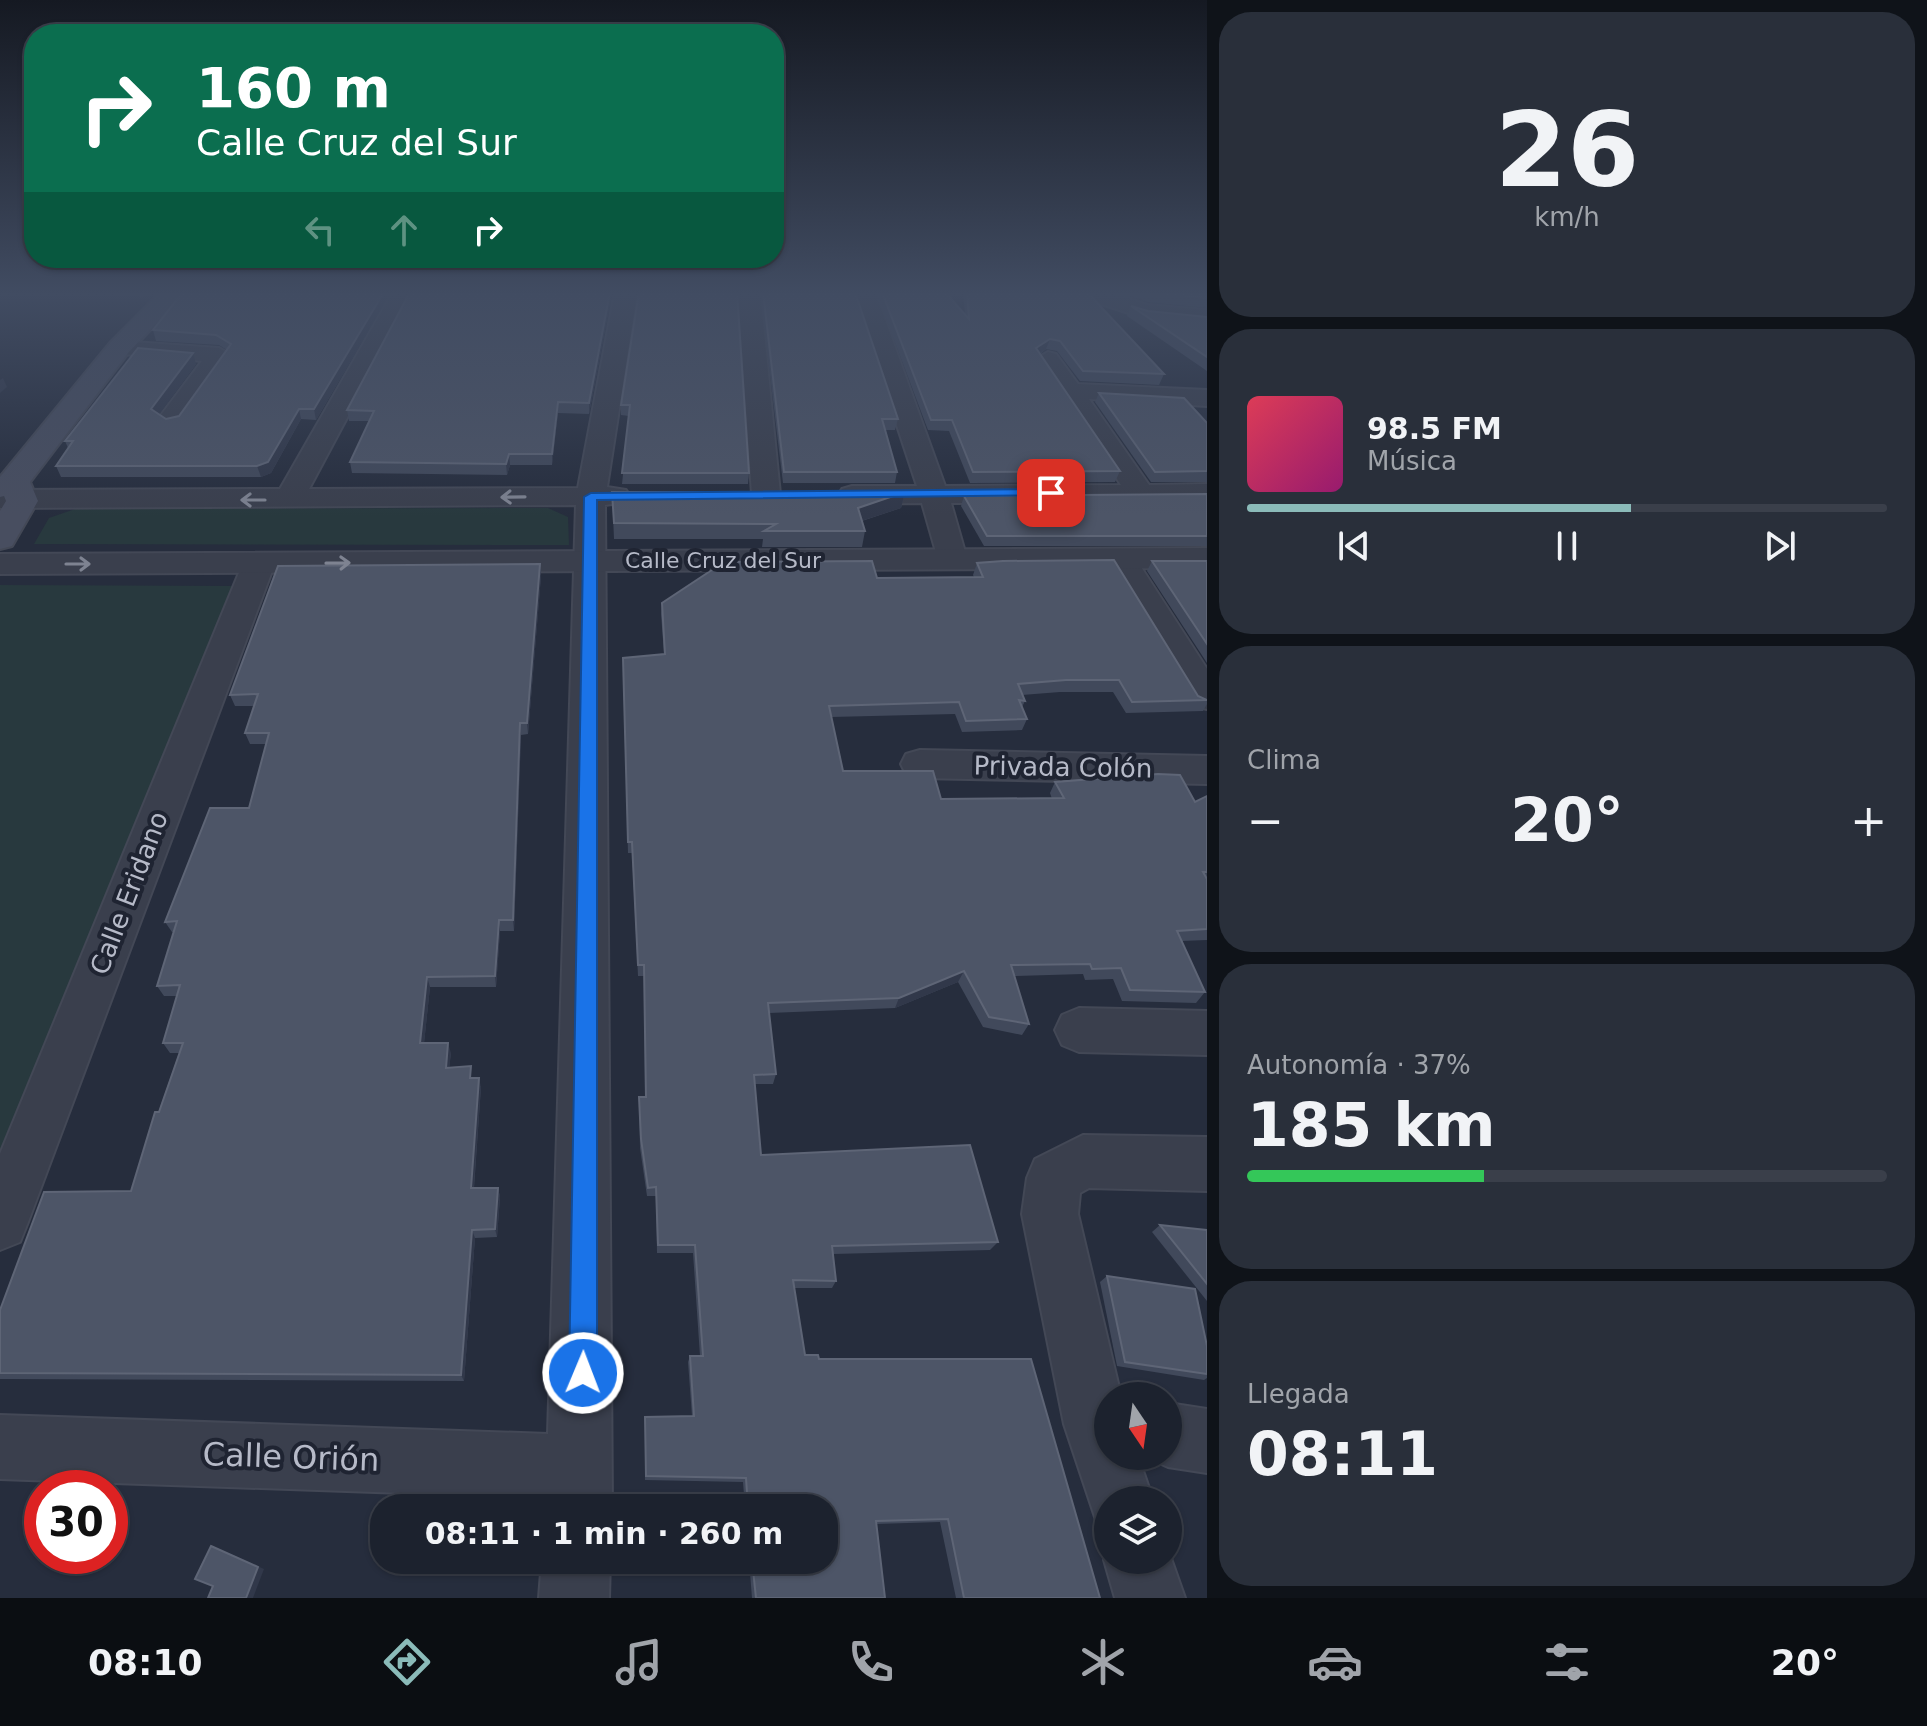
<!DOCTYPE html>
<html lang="es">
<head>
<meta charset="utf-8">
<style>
  body { margin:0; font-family:"DejaVu Sans",sans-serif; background:#292f3a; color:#f1f3f6; height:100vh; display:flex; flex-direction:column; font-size:30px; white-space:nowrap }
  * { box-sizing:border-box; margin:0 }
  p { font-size:26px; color:#a0a4aa }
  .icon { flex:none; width:44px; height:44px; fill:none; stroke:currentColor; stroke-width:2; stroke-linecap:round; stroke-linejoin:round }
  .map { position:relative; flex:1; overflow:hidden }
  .drawer { display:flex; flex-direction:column; gap:12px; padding:12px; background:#0f1319; width:720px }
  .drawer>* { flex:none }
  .hud { position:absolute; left:24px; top:24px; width:760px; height:244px; border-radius:32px; box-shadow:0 2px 6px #0004,0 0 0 2px #3a3f4a; background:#0b6e4f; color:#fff; overflow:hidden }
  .needle { width:52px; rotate:167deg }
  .fabs { position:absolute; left:1094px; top:1382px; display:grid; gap:16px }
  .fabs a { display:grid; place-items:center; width:88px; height:88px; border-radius:50%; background:#1c222e; box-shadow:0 2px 6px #0004,0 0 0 2px #3a3f4a; font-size:40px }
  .speed { position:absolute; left:24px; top:1470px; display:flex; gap:16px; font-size:40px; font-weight:700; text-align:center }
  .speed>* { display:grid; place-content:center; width:104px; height:104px; border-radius:50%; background:#1c222e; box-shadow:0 2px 6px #0004,0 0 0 2px #3a3f4a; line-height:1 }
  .speed .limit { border:12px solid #d22; background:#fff; color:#111 }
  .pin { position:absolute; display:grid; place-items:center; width:68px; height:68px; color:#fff; margin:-34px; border-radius:16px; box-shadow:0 4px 12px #0006 }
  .me { position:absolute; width:88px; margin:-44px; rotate:1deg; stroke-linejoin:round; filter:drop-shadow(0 0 6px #0008) }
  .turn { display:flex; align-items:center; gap:28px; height:168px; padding:0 40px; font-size:36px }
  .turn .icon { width:104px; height:104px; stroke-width:2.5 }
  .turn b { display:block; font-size:56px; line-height:68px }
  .lanes { display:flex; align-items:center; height:76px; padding:0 40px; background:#0003; justify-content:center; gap:40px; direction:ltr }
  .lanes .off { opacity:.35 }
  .big { font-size:60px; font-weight:600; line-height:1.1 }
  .drawer .widget { flex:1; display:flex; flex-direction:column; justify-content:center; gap:12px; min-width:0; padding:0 28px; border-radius:32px; background:#292f3a }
  .drawer .dial { align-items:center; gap:0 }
  .dial b { font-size:104px; line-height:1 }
  .song { display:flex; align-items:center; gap:24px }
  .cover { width:96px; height:96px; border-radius:12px; background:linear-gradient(135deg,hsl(350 70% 55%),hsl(320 70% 35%)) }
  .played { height:8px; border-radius:4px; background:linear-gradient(90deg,#8bbbb9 60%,#3a3f4a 60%) }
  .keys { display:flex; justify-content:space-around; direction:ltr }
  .heat { display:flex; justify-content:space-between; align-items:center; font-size:44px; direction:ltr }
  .charge { height:12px; border-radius:6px; background:linear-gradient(90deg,#34c759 37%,#3a3f4a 0) }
  .trip { position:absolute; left:370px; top:1494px; width:468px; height:80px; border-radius:32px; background:#1c222e; box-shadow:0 2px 6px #0004,0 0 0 2px #3a3f4a; font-weight:600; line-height:80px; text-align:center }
  .tabs { display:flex; height:128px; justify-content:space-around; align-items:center; background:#0b0e12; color:#a0a4aa }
  .tabs .icon { width:56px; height:56px }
  .tabs .on { color:#8bbbb9 }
  .tabs b { font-size:36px; color:#f1f3f6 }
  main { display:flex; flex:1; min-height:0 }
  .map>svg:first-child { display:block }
</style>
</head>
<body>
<main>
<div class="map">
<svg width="1207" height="1598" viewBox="0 0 1207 1598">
  <rect width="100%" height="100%" fill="#262d3d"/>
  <g fill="#28393e">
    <path d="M548 508 568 517 569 545 34 544 49 518 75 509Z"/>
    <path d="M0 585 234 586 0 1162Z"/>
  </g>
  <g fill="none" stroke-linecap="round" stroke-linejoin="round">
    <defs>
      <g id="minor">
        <path d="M393 292H414L309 489 578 488 615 292H637L607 487 626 490 630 496 626 502 605 505 612 1508H546V1498L0 1479V1415L548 1434 576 505 0 508V490L280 489Z"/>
        <path d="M738 292H760L780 494 776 500H756L752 494Z"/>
        <path d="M853 292H875L945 486 1121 485 1036 359 1048 352 1056 354 1078 384 1207 390V406L1089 399 1149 485 1207 484V502L951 503 967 559 962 566H940L922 503 852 504 842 501 838 495 842 489 852 486H917Z"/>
        <path d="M1078 292H1110L1147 305 1207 310V324L1144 318 1080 297Z"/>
        <path d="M119 341 219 348 231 355 180 425 171 427 158 419 202 361 111 353 107 348 111 343Z"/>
        <path d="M1121 551 1132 553 1207 669V709L1194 706 1105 560 1110 553Z"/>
        <path d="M259 554 270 556 275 563 28 1222 20 1242 0 1250V1154L243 563 248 556Z"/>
        <path d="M920 750 1207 756V784L920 778 906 774 901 764 906 754Z"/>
        <path d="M1079 1008 1207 1011V1055L1079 1052 1062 1045 1055 1030 1062 1015Z"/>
        <path d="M1083 1135 1207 1137V1191L1089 1188 1080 1193 1078 1214 1121 1396H1108V1456H1138L1153 1500H1108V1528L1097 1523 1064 1424 1022 1214 1027 1178 1035 1159Z"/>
        <path d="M1168 1403 1207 1409V1473L1168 1467 1146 1457 1168 1456Z"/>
        <path d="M1108 1550V1560H1168V1550L1185 1598H1115L1104 1560Z"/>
        <path d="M542 1560H610L609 1598H539Z"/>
      </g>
      <path id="tertiary" d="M1207 548V568L0 574V554Z"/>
      <path id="secondary" d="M161 292H186L128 353 30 482 38 501 12 546 0 549V511L6 501 4 496 0 497V477L110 343Z"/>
    </defs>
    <use href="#minor" stroke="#434856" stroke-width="4"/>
    <use href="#tertiary" stroke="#434856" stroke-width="4"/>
    <use href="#secondary" stroke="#434856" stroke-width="4"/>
    <use href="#minor" fill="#3a3f4d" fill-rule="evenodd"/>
    <use href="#tertiary" fill="#3a3f4d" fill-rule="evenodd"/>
    <use href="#secondary" fill="#484e60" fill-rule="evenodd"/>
  </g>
  <g fill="#41495b">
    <path d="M83 292H150L144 297Z"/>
    <path d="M391 292 316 420 301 419 271 473 261 477H61L56 466 68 448 65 441 196 364 159 414 166 419 179 416 227 350 219 345 156 341 153 330Z"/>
    <path d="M410 292H612L589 414 558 413 552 465H510L507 475 352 473 350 462 369 421H349L347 410Z"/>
    <path d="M639 292 749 473 748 484H622L629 416 621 415V405Z"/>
    <path d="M760 292H855L898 419 895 430H885L897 472 895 483H783Z"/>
    <path d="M876 292H945L965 314 963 292H1087L1164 374 1159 385 1080 381 1057 351 1046 349 1040 354 1120 471 1115 482 970 483 949 431 928 430Z"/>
    <path d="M1120 292H1207V308L1148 302Z"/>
    <path d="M1131 306 1148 311 1207 317V371L1127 316Z"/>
    <path d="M1099 393 1207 423V482H1151L1095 402Z"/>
    <path d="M612 492H905L901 508 862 521 865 531 862 547H762L763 539H614Z"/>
    <path d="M1207 494V546H984L961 506 964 496Z"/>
    <path d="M1152 561H1207V663L1147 571Z"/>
    <path d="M977 563 1198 696 1207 699V704L1203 711 1126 713 1113 692H1060L1022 695 1025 701 1022 707 1027 719 1022 730 962 732 955 714 831 717 843 771 941 799H1052L1050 793 1055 782 1195 802 1207 796V940L1181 941 1205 992 1196 1003 1122 1001 1113 979 1085 980 1083 974 1014 976 1029 1024 1022 1035 983 1027 958 982 895 1008 769 1013 776 1074 773 1084H755L761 1155 998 1242 990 1250 833 1254 836 1281 832 1288H794L805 1355 819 1359 1100 1598H956L940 1522 876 1524 885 1598H752L749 1560H824V1508H745L743 1482 645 1480V1417L692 1416 688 1362 690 1356H700L693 1253H657L656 1196H647L640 1148 639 1097H645L644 976H638L632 853H628L623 670 664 654 661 614 662 603 877 578 974 577 973 575Z"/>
    <path d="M540 564 541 576 528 734 521 735 514 931H500L496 987H430L424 1043 451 1053 449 1068 473 1078 481 1087 474 1188H498L500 1197 497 1237 475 1238 464 1381 0 1379V1310L131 1191 179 1053H170L163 1043 177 996H164L157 986 174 932H172L165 922 249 808 266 744H250L245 733 254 706H235L230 695Z"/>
    <path d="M1160 1225 1207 1230V1301L1152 1232Z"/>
    <path d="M1107 1276 1207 1346V1378L1204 1380 1117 1366 1100 1282Z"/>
  </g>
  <g fill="#31384a">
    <path d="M384 292H391L316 420 314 409Z"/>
    <path d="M610 292H612L589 414V403Z"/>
    <path d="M1050 339 1046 349 1033 358 1036 348Z"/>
    <path d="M193 353 196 364 155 420 151 409Z"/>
    <path d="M3 378 7 387 0 393V380Z"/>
    <path d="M558 402V413L552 465V454Z"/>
    <path d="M299 409 301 419 271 473 261 477 257 466Z"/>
    <path d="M509 454 510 465 507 475 506 464Z"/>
    <path d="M905 492 901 508 855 523 858 508Z"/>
    <path d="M540 564 541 576 528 734 527 723Z"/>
    <path d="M520 723 521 735 514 931 513 920Z"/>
    <path d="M499 920 500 931 496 987 495 976Z"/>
    <path d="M964 971 958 982 895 1008 899 998Z"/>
    <path d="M427 977 430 987 423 1053 420 1043Z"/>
    <path d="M448 1043 451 1053 448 1078 446 1068Z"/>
    <path d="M479 1078 481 1087 473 1197 471 1188Z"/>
    <path d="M498 1188 500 1197 497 1237 495 1229Z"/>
    <path d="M472 1230 475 1238 464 1381 461 1375Z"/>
    <path d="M217 1548 264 1569 253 1598H246Z"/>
  </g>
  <g fill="#4d5567" stroke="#5e6576" stroke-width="2">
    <path d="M183 292H384L314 409H299L268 462 257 466H56L73 441H65L138 348 193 353 151 409 166 419 179 416 231 344 216 335 153 330Z"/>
    <path d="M410 292H610L589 403 558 402 552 454H509L506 464 350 462 374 411 347 410Z"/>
    <path d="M639 292H737L749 473H622L630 405H621Z"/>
    <path d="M763 292H855L898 419H882L897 472H784Z"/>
    <path d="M882 292H945L969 319 967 292H1087L1164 374 1083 371 1060 341 1050 339 1036 348 1120 471 973 472 952 420H931Z"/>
    <path d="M1153 292H1207V298Z"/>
    <path d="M1131 306 1148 311 1207 317V357Z"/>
    <path d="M1099 393 1184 398 1207 423V471L1155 472Z"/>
    <path d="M612 492H905L858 508 865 531H764L776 524 614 523Z"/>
    <path d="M1207 494V536H987L964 496Z"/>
    <path d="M1114 560 1198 696 1207 700 1132 702 1119 680H1066L1018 684 1025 701 1019 700 1027 719 966 721 959 702 829 706 843 771H933L941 799 1064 798 1055 782 1158 774 1180 775 1195 802 1207 796V872H1203L1207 879V929L1177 931 1205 992 1130 990 1121 968 1092 969 1090 964 1011 965 1029 1024 989 1017 964 971 899 998 768 1003 776 1074 754 1075 761 1155 970 1145 998 1242 832 1246 836 1281 793 1280 805 1355H818L819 1359H1031L1100 1598H964L948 1519 876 1521 885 1598H756L752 1560H824V1508H748L746 1478 646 1476 645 1417 694 1416 690 1356H703L695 1245H658L656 1187 648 1188 641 1139 639 1097H646L644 965H638L632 842H628L623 658 665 654 662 603 724 562 872 561 877 578 983 577 977 563 1003 561Z"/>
    <path d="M1152 561H1207V644Z"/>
    <path d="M540 564 527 723H520L513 920H499L495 976 427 977 420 1043H448L446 1068 471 1066 470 1078H479L471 1188H498L495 1229 472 1230 461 1375 0 1373V1310L44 1192 131 1191 155 1112H159L183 1043H163L180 985 157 986 177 921 165 922 210 808H249L269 733H245L258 694 230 695 278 566Z"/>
    <path d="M1160 1225 1207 1230V1284Z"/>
    <path d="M1107 1276 1195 1289 1207 1346V1374L1125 1362Z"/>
    <path d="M211 1546 258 1567 246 1598H208L213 1586 195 1579Z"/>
  </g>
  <defs><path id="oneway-shaft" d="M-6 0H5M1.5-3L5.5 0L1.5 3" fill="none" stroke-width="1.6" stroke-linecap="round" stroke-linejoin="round" transform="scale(2)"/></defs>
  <g stroke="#7e8391">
    <use href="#oneway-shaft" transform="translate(513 497) rotate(179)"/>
    <use href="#oneway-shaft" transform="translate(253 500) rotate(180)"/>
    <use href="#oneway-shaft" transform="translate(338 563) rotate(-1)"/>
    <use href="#oneway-shaft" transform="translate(78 564)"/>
  </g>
  <linearGradient id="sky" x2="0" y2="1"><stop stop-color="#151922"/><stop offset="0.57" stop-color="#414c62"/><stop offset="1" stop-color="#414c62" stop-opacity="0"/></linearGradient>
  <rect width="1207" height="516" fill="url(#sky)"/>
  <path fill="#1a73e8" stroke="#114b97" stroke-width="2" d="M1051 489 1055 490V495L597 500V1373L593 1383 583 1387 573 1383 569 1373 584 497 591 493Z"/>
  <g text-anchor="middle" stroke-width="8" stroke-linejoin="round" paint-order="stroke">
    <g font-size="22" fill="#b6bac8" stroke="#1f2432">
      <text x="723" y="568">Calle Cruz del Sur</text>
    </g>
    <g font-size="26" fill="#b6bac8" stroke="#1f2432">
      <text transform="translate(1063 767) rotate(1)" y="9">Privada Colón</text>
      <text transform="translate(129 893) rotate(-69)" y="9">Calle Eridano</text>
    </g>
    <g font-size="32" fill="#b6bac8" stroke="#1f2432">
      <text transform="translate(291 1457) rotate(2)" y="11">Calle Orión</text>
    </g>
  </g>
</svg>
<div class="fabs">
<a><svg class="needle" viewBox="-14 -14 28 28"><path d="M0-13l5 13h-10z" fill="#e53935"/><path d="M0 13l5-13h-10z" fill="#a0a4aa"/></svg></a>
<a><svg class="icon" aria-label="layers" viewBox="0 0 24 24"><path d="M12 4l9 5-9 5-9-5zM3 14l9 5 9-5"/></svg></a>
</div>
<div class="speed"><div class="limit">30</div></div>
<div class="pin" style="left:1051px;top:493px;background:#d93025"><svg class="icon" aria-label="arrive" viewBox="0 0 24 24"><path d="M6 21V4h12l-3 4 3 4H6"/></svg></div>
<svg class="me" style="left:583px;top:1373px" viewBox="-20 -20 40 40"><circle r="17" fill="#1a73e8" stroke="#fff" stroke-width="3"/><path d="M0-11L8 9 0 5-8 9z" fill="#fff"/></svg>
<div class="trip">08:11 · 1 min · 260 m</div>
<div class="hud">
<div class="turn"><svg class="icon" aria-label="right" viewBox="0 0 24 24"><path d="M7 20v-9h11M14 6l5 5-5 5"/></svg><div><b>160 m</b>Calle Cruz del Sur</div></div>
<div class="lanes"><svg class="icon off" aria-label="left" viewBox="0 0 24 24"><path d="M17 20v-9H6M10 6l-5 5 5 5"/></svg><svg class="icon off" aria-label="ahead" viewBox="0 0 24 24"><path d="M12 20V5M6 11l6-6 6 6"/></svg><svg class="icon" aria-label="right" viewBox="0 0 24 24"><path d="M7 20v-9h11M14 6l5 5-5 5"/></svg></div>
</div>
</div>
<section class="drawer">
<div class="widget dial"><b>26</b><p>km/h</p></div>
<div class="widget">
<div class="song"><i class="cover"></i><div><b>98.5 FM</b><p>Música</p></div></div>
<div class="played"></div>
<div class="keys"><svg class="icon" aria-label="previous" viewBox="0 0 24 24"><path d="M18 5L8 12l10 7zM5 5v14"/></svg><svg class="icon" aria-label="pause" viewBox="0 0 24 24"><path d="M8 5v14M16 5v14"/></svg><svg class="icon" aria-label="next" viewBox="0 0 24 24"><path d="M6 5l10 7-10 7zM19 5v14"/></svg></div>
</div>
<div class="widget"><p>Clima</p>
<div class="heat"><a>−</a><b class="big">20°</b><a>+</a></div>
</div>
<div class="widget"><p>Autonomía · 37%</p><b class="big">185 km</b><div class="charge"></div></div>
<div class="widget"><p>Llegada</p><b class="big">08:11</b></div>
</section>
</main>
<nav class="tabs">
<b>08:10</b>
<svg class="icon on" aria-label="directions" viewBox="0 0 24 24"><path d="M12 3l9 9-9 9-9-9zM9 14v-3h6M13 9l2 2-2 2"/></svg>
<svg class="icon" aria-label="music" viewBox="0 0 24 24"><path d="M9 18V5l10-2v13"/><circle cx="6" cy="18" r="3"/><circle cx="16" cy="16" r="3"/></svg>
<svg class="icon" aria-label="phone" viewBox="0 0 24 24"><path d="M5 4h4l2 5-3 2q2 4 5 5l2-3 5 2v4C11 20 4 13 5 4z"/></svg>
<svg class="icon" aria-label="climate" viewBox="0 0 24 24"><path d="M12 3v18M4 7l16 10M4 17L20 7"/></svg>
<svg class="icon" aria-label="car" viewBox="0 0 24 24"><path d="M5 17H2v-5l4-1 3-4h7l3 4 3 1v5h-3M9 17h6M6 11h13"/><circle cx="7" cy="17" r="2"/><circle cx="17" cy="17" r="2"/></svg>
<svg class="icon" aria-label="filters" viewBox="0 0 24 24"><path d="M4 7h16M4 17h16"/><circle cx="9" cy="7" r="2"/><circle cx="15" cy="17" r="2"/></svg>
<b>20°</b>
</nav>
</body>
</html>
